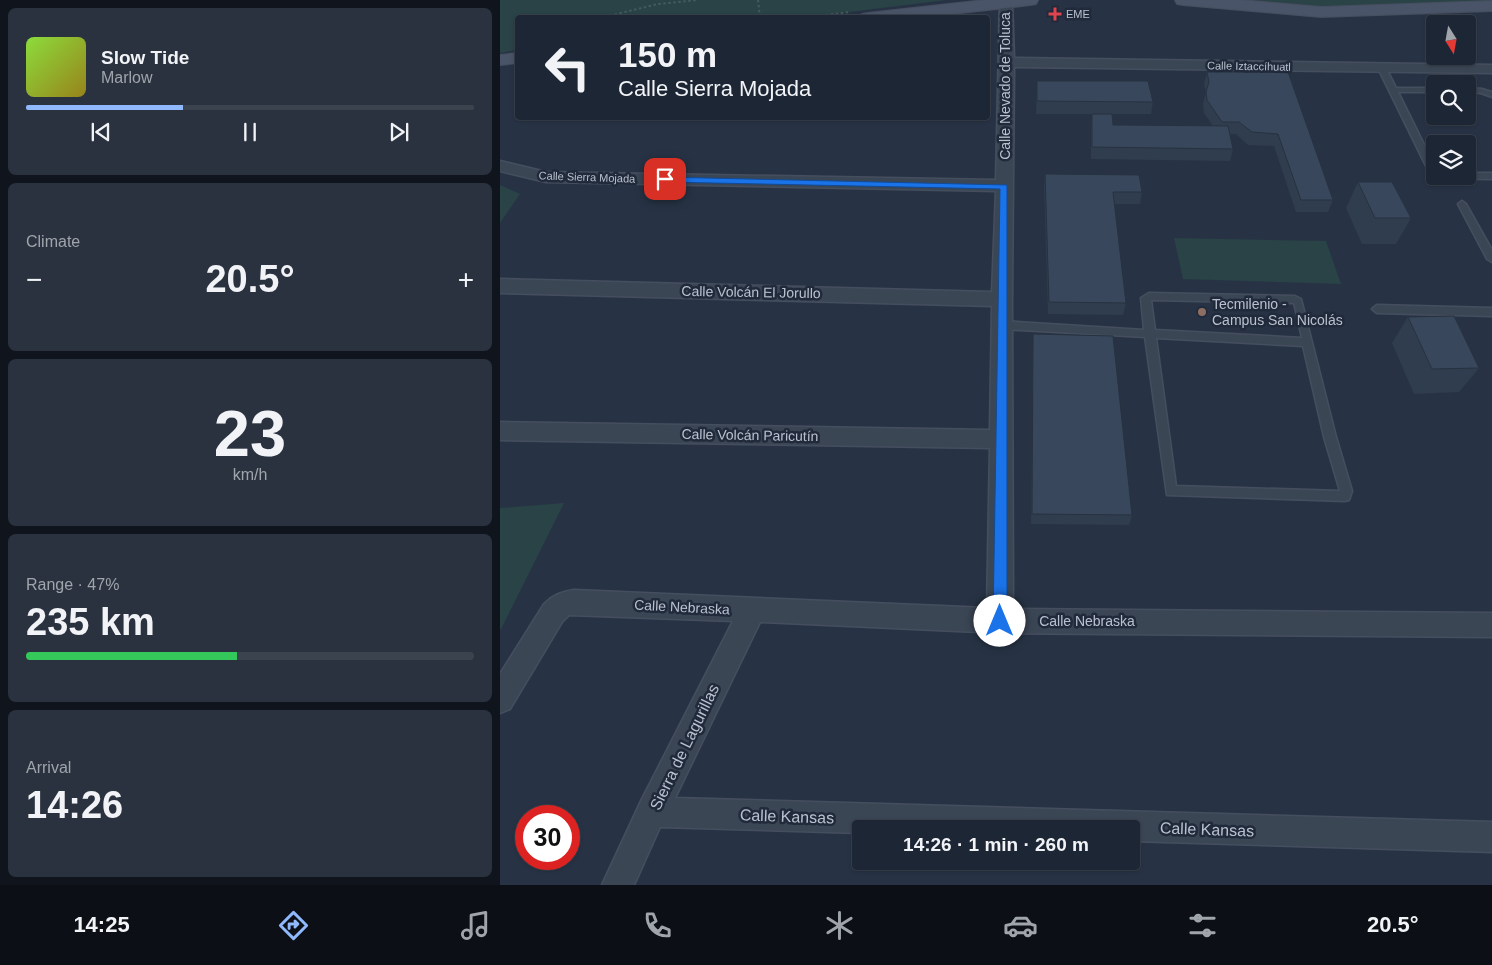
<!DOCTYPE html>
<html lang="en">
<head>
<meta charset="utf-8">
<style>
  body { margin:0; font-family:Arial,sans-serif; background:#2a3240; color:#f1f3f6; height:100vh; display:flex; flex-direction:column; font-size:19px; white-space:nowrap }
  * { box-sizing:border-box; margin:0 }
  p { font-size:16px; color:#a0a5ac }
  .icon { flex:none; width:28px; height:28px; fill:none; stroke:currentColor; stroke-width:2; stroke-linecap:round; stroke-linejoin:round }
  .map { position:relative; flex:1; overflow:hidden }
  .sheet { display:flex; flex-direction:column; gap:8px; padding:8px; background:#10151d; width:500px }
  .sheet>* { flex:none }
  .hud { position:absolute; left:15px; top:15px; width:475px; height:105px; border-radius:5px; box-shadow:0 1px 4px #0004,0 0 0 1px #3b434f; background:#1d2634; color:#f1f3f6; overflow:hidden }
  .needle { width:32px; rotate:169deg }
  .controls { position:absolute; left:926px; top:15px; display:grid; gap:10px }
  .controls a { display:grid; place-items:center; width:50px; height:50px; border-radius:5px; background:#1d2634; box-shadow:0 1px 4px #0004,0 0 0 1px #3b434f; font-size:25px }
  .speed { position:absolute; left:15px; top:805px; display:flex; gap:10px; font-size:25px; font-weight:700; text-align:center }
  .speed>* { display:grid; place-content:center; width:65px; height:65px; border-radius:50%; background:#1d2634; box-shadow:0 1px 4px #0004,0 0 0 1px #3b434f; line-height:1 }
  .speed .limit { border:8px solid #d22; background:#fff; color:#111 }
  .pin { position:absolute; display:grid; place-items:center; width:42px; height:42px; color:#fff; margin:-21px; border-radius:10px; box-shadow:0 2px 8px #0006 }
  .me { position:absolute; width:55px; margin:-28px; rotate:0deg; stroke-linejoin:round; filter:drop-shadow(0 0 4px #0008) }
  .turn { display:flex; align-items:center; gap:18px; height:105px; padding:0 20px; font-size:22px }
  .turn .icon { width:65px; height:65px; stroke-width:2.5 }
  .turn b { display:block; font-size:35px; line-height:42px }
  .big { font-size:38px; font-weight:700; line-height:1.1 }
  .sheet .widget { flex:1; display:flex; flex-direction:column; justify-content:center; gap:8px; min-width:0; padding:0 18px; border-radius:8px; background:#2a3240 }
  .sheet .dial { align-items:center; gap:0 }
  .dial b { font-size:65px; line-height:1 }
  .song { display:flex; align-items:center; gap:15px }
  .cover { width:60px; height:60px; border-radius:8px; background:linear-gradient(135deg,hsl(90 70% 55%),hsl(50 70% 35%)) }
  .played { height:5px; border-radius:2px; background:linear-gradient(90deg,#8fb9fc 35%,#3b434f 35%) }
  .keys { display:flex; justify-content:space-around; direction:ltr }
  .heat { display:flex; justify-content:space-between; align-items:center; font-size:28px; direction:ltr }
  .charge { height:8px; border-radius:4px; background:linear-gradient(90deg,#34c759 47%,#3b434f 0) }
  .trip { position:absolute; left:352px; top:820px; width:288px; height:50px; border-radius:5px; background:#1d2634; box-shadow:0 1px 4px #0004,0 0 0 1px #3b434f; font-weight:700; line-height:50px; text-align:center }
  .dock { display:flex; height:80px; justify-content:space-around; align-items:center; background:#0c0f15; color:#a0a5ac }
  .dock .icon { width:35px; height:35px }
  .dock .active { color:#8fb9fc }
  .dock b { font-size:22px; color:#f1f3f6 }
  main { display:flex; flex:1; min-height:0 }
  .map>svg:first-child { display:block }
</style>
</head>
<body>
<main>
<section class="sheet">
<div class="widget">
<div class="song"><i class="cover"></i><div><b>Slow Tide</b><p>Marlow</p></div></div>
<div class="played"></div>
<div class="keys"><svg class="icon" aria-label="previous" viewBox="0 0 24 24"><path d="M18 5L8 12l10 7zM5 5v14"/></svg><svg class="icon" aria-label="pause" viewBox="0 0 24 24"><path d="M8 5v14M16 5v14"/></svg><svg class="icon" aria-label="next" viewBox="0 0 24 24"><path d="M6 5l10 7-10 7zM19 5v14"/></svg></div>
</div>
<div class="widget"><p>Climate</p>
<div class="heat"><a>−</a><b class="big">20.5°</b><a>+</a></div>
</div>
<div class="widget dial"><b>23</b><p>km/h</p></div>
<div class="widget"><p>Range · 47%</p><b class="big">235 km</b><div class="charge"></div></div>
<div class="widget"><p>Arrival</p><b class="big">14:26</b></div>
</section>
<div class="map">
<svg width="992" height="885" viewBox="0 0 992 885">
  <rect width="100%" height="100%" fill="#273345"/>
  <g fill="#294346">
    <path d="M0 0H446L301 18H18L17 50 0 53Z"/>
    <path d="M752 0H992V1L886 6H816Z"/>
    <path d="M0 185 20 194 0 223Z"/>
    <path d="M674 238 826 241 841 284 683 279Z"/>
    <path d="M64 503 1 629H0V508Z"/>
  </g>
  <g fill="none" stroke-linecap="round" stroke-linejoin="round">
    <defs>
      <g id="lane">
        <path d="M879 66H885L896 88H935V92H898L935 167V176H968V173H992V179L932 178 878 68Z"/>
        <path d="M968 88 982 89 992 92V97L981 93 968 92Z"/>
        <path d="M962 201 966 204 992 250V262L987 259 958 204Z"/>
        <path d="M649 293 795 296 801 299 836 437 852 491 849 500 845 501 667 495 645 337 502 329 497 325 502 321 644 330 641 298ZM651 300 794 303 802 338 655 330ZM656 338 803 346 824 437 840 491 676 486Z"/>
        <path d="M877 305 992 308V316L877 313 872 309Z"/>
      </g>
      <path id="street" d="M500 0H510L512 2 514 58 992 65V73L514 67 512 299 513 609 992 613V637L500 633 260 622 175 798 992 822V852L631 841V829H361V833L160 827 134 885H102L141 801 233 621 69 615 62 622 10 709 0 713V674L44 604C53 595 61 592 74 590L487 608 490 448 0 440V422L490 430 492 306 0 293V279L492 292 496 191 46 182 0 171V161L46 172 496 180Z"/>
      <g id="secondary">
        <path d="M485 0H538L536 4 530 5 418 18H360L362 14 368 13Z"/>
        <path d="M675 0H741L821 7 992 1V11L821 17 683 5 677 4Z"/>
        <path d="M18 53V63L0 65V55Z"/>
      </g>
    </defs>
    <use href="#lane" stroke="#454e5e" stroke-width="3"/>
    <use href="#street" stroke="#454e5e" stroke-width="3"/>
    <use href="#secondary" stroke="#454e5e" stroke-width="2"/>
    <g stroke="#425b5e" stroke-width="2" stroke-dasharray="2.5 2.5" stroke-linecap="butt">
      <path d="M258 0 260 18"/>
      <path d="M100 18 158 4 198 0"/>
      <path d="M301 18 350 12"/>
    </g>
    <use href="#lane" fill="#3b4655" fill-rule="evenodd"/>
    <use href="#street" fill="#3b4655" fill-rule="evenodd"/>
    <use href="#secondary" fill="#495468" fill-rule="evenodd"/>
  </g>
  <g fill="#303d4e">
    <path d="M707 72H788L833 200 828 212H796L774 146 748 145 736 134H730L733 149 730 161 591 159V127L592 114H603H536L537 81 653 102 651 114H612L613 125 713 126 704 113 703 104 706 92 704 84Z"/>
    <path d="M545 174 642 192 640 204H614L626 303 623 315 548 314 544 187Z"/>
    <path d="M858 182 911 218 896 244H862L846 208Z"/>
    <path d="M908 317 979 368 959 392 914 394 892 343Z"/>
    <path d="M533 334 632 515 629 525 531 524Z"/>
  </g>
  <g fill="#38475b" stroke="#273240">
    <path d="M707 72H788L833 200H801L778 134 752 132 739 122H722L707 100 706 92 709 82Z"/>
    <path d="M537 81H648L653 102 537 101Z"/>
    <path d="M592 114H612L613 125 728 126 733 149 592 147Z"/>
    <path d="M545 174 639 175 642 192H613L626 303 549 302Z"/>
    <path d="M858 182H892L911 218H875Z"/>
    <path d="M954 316 979 368 932 369 908 317Z"/>
    <path d="M533 334 613 336 632 515 532 514Z"/>
  </g>
  <path fill="#1a73e8" stroke="#114b97" d="M162 177 507 185V621L505 625 500 627 495 625 493 621 500 189 165 182 161 179Z"/>
  <path fill="#e0444e" stroke="#202a3a" stroke-width="2" d="M552.5 6.5h5v5h5v5h-5v5h-5v-5h-5v-5h5z"/>
  <circle fill="#8d6e63" stroke="#202a3a" stroke-width="2" cx="702" cy="312" r="5"/>
  <g text-anchor="middle" stroke-width="5" stroke-linejoin="round" paint-order="stroke">
    <g font-size="11" fill="#b9c1ce" stroke="#202a3a" text-anchor="start">
      <text x="566" y="18">EME</text>
    </g>
    <g font-size="11" fill="#b9c1ce" stroke="#202a3a">
      <text transform="translate(749 66) rotate(1)" y="4">Calle Iztaccíhuatl</text>
      <text transform="translate(87 177) rotate(2)" y="4">Calle Sierra Mojada</text>
    </g>
    <g font-size="14" fill="#b9c1ce" stroke="#202a3a">
      <text transform="translate(505 86) rotate(-90)" y="5">Calle Nevado de Toluca</text>
      <text transform="translate(251 292) rotate(1)" y="5">Calle Volcán El Jorullo</text>
      <text transform="translate(250 435) rotate(1)" y="5">Calle Volcán Paricutín</text>
      <text transform="translate(182 607) rotate(3)" y="5">Calle Nebraska</text>
      <text x="587" y="626">Calle Nebraska</text>
    </g>
    <g font-size="14" fill="#b9c1ce" stroke="#202a3a" text-anchor="start">
      <text x="712" y="309">Tecmilenio -<tspan x="712" dy="16">Campus San Nicolás</tspan></text>
    </g>
    <g font-size="16" fill="#b9c1ce" stroke="#202a3a">
      <text transform="translate(184 747) rotate(-64)" y="6">Sierra de Lagurillas</text>
      <text transform="translate(287 816) rotate(2)" y="6">Calle Kansas</text>
      <text transform="translate(707 829) rotate(2)" y="6">Calle Kansas</text>
    </g>
  </g>
</svg>
<div class="controls">
<a><svg class="needle" viewBox="-14 -14 28 28"><path d="M0-13l5 13h-10z" fill="#e53935"/><path d="M0 13l5-13h-10z" fill="#a0a5ac"/></svg></a>
<a><svg class="icon" aria-label="search" viewBox="0 0 24 24"><circle cx="10" cy="10" r="6"/><path d="M15 15l6 6"/></svg></a>
<a><svg class="icon" aria-label="layers" viewBox="0 0 24 24"><path d="M12 4l9 5-9 5-9-5zM3 14l9 5 9-5"/></svg></a>
</div>
<div class="speed"><div class="limit">30</div></div>
<div class="pin" style="left:165px;top:179px;background:#d93025"><svg class="icon" aria-label="arrive" viewBox="0 0 24 24"><path d="M6 21V4h12l-3 4 3 4H6"/></svg></div>
<svg class="me" style="left:500px;top:621px" viewBox="-20 -20 40 40"><circle r="19" fill="#fff"/><path d="M0-13L10 11 0 6-10 11z" fill="#1a73e8"/></svg>
<div class="trip">14:26 · 1 min · 260 m</div>
<div class="hud">
<div class="turn"><svg class="icon" aria-label="left" viewBox="0 0 24 24"><path d="M17 20v-9H6M10 6l-5 5 5 5"/></svg><div><b>150 m</b>Calle Sierra Mojada</div></div>
</div>
</div>
</main>
<nav class="dock">
<b>14:25</b>
<svg class="icon active" aria-label="directions" viewBox="0 0 24 24"><path d="M12 3l9 9-9 9-9-9zM9 14v-3h6M13 9l2 2-2 2"/></svg>
<svg class="icon" aria-label="music" viewBox="0 0 24 24"><path d="M9 18V5l10-2v13"/><circle cx="6" cy="18" r="3"/><circle cx="16" cy="16" r="3"/></svg>
<svg class="icon" aria-label="phone" viewBox="0 0 24 24"><path d="M5 4h4l2 5-3 2q2 4 5 5l2-3 5 2v4C11 20 4 13 5 4z"/></svg>
<svg class="icon" aria-label="climate" viewBox="0 0 24 24"><path d="M12 3v18M4 7l16 10M4 17L20 7"/></svg>
<svg class="icon" aria-label="car" viewBox="0 0 24 24"><path d="M5 17H2v-5l4-1 3-4h7l3 4 3 1v5h-3M9 17h6M6 11h13"/><circle cx="7" cy="17" r="2"/><circle cx="17" cy="17" r="2"/></svg>
<svg class="icon" aria-label="filters" viewBox="0 0 24 24"><path d="M4 7h16M4 17h16"/><circle cx="9" cy="7" r="2"/><circle cx="15" cy="17" r="2"/></svg>
<b>20.5°</b>
</nav>
</body>
</html>
